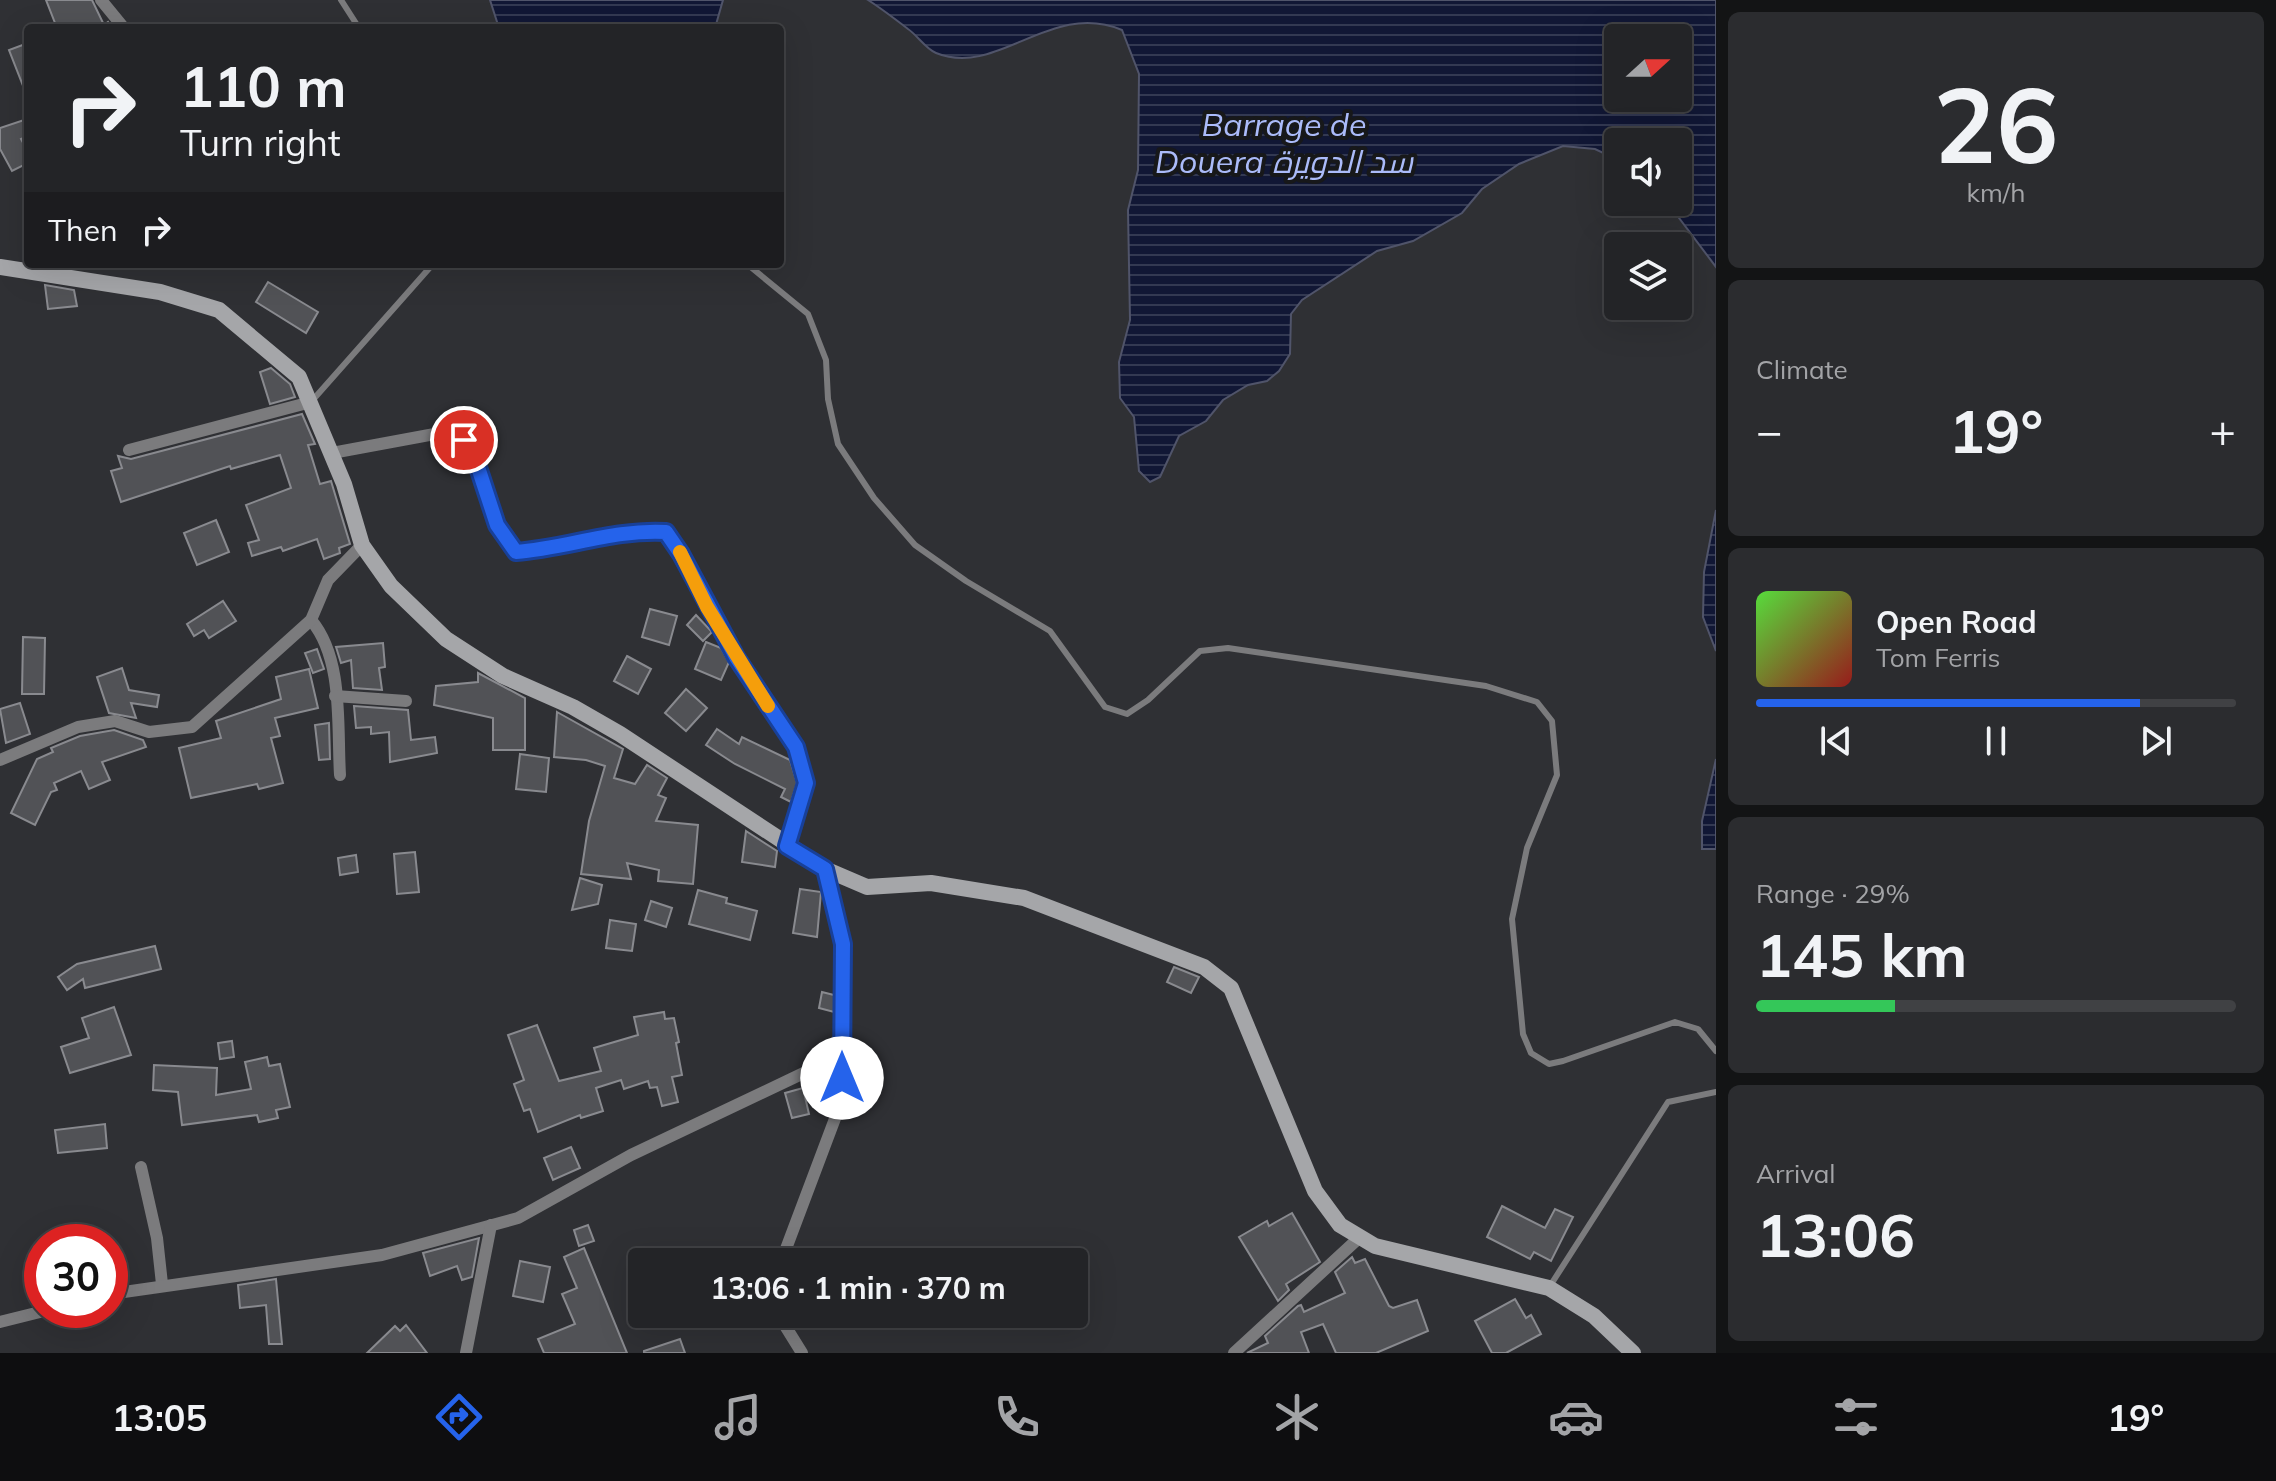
<!DOCTYPE html>
<html lang="en">
<head>
<meta charset="utf-8">
<style>
  body { margin:0; font-family:Mulish,Cairo,sans-serif; background:#2b2c2f; color:#f1f3f6; height:100vh; display:flex; flex-direction:column; font-size:30px; white-space:nowrap }
  * { box-sizing:border-box; margin:0 }
  p { font-size:26px; color:#a3a4a7 }
  .icon { flex:none; width:44px; height:44px; fill:none; stroke:currentColor; stroke-width:2; stroke-linecap:round; stroke-linejoin:round }
  .map { position:relative; flex:1; overflow:hidden }
  .side { display:flex; flex-direction:column; gap:12px; padding:12px; background:#131415; width:560px }
  .side>* { flex:none }
  .banner { position:absolute; left:24px; top:24px; width:760px; height:244px; border-radius:8px; box-shadow:0 8px 32px #0002,0 0 0 2px #404144; background:#232427; color:#f1f3f6; overflow:hidden }
  .needle { width:52px; rotate:69deg }
  .buttons { position:absolute; left:1604px; top:24px; display:grid; gap:16px }
  .buttons a { display:grid; place-items:center; width:88px; height:88px; border-radius:8px; background:#232427; box-shadow:0 8px 32px #0002,0 0 0 2px #404144; font-size:40px }
  .speed { position:absolute; left:24px; top:1224px; display:flex; gap:16px; font-size:40px; font-weight:700; text-align:center }
  .speed>* { display:grid; place-content:center; width:104px; height:104px; border-radius:50%; background:#232427; box-shadow:0 8px 32px #0002,0 0 0 2px #404144; line-height:1 }
  .speed .limit { border:12px solid #d22; background:#fff; color:#111 }
  .pin { position:absolute; display:grid; place-items:center; width:68px; height:68px; color:#fff; margin:-34px; border:4px solid #fff; border-radius:50%; box-shadow:0 2px 8px #0007 }
  .me { position:absolute; width:88px; margin:-44px; rotate:0deg; stroke-linejoin:round; filter:drop-shadow(0 0 6px #0008) }
  .turn { display:flex; align-items:center; gap:28px; height:168px; padding:0 24px; font-size:36px }
  .turn .icon { width:104px; height:104px; stroke-width:2.5 }
  .turn b { display:block; font-size:56px; line-height:68px }
  .then { display:flex; align-items:center; height:76px; padding:0 24px; background:#0003; gap:16px; font-size:30px }
  .big { font-size:60px; font-weight:700; line-height:1.1 }
  .side .card { flex:1; display:flex; flex-direction:column; justify-content:center; gap:12px; min-width:0; padding:0 28px; border-radius:12px; background:#2b2c2f }
  .side .dial { align-items:center; gap:0 }
  .dial b { font-size:104px; line-height:1 }
  .song { display:flex; align-items:center; gap:24px }
  .cover { width:96px; height:96px; border-radius:12px; background:linear-gradient(135deg,hsl(110 70% 55%),hsl(0 70% 35%)) }
  .played { height:8px; border-radius:4px; background:linear-gradient(90deg,#2563eb 80%,#404144 80%) }
  .keys { display:flex; justify-content:space-around; direction:ltr }
  .heat { display:flex; justify-content:space-between; align-items:center; font-size:44px; direction:ltr }
  .charge { height:12px; border-radius:6px; background:linear-gradient(90deg,#34c759 29%,#404144 0) }
  .trip { position:absolute; left:628px; top:1248px; width:460px; height:80px; border-radius:8px; background:#232427; box-shadow:0 8px 32px #0002,0 0 0 2px #404144; font-weight:700; line-height:80px; text-align:center }
  .menu { display:flex; height:128px; justify-content:space-around; align-items:center; background:#0e0e10; color:#a3a4a7 }
  .menu .icon { width:56px; height:56px }
  .menu .selected { color:#2563eb }
  .menu b { font-size:36px; color:#f1f3f6 }
  main { display:flex; flex:1; min-height:0 }
  .map>svg:first-child { display:block }
</style>
</head>
<body>
<main>
<div class="map">
<svg width="1716" height="1353" viewBox="0 0 1716 1353">
  <defs>
    <pattern id="water-rules" width="6" height="5" patternUnits="userSpaceOnUse" patternTransform="scale(2)"><rect width="6" height="5" fill="#111735"/><path d="M0 2.5h6" fill="none" stroke="#333952"/></pattern>
  </defs>
  <rect width="100%" height="100%" fill="#2f3034"/>
  <g fill="url(#water-rules)" stroke="#50546a" stroke-width="2" fill-rule="evenodd">
    <path d="M490 0H723L715 28H499Z"/>
    <path d="M868 0H1716V267L1667 202H1678V142H1618V160L1595 149 1563 146 1519 164 1482 189 1462 213 1413 241 1377 251 1302 300 1291 314 1290 354 1279 371 1267 381 1248 385 1223 400 1206 421 1179 436 1160 477 1150 482 1139 471 1134 417 1120 398 1119 362 1130 320 1128 210 1138 170 1139 74 1122 30C1050 0 998 78 936 53 926 49 917 35 908 29 895 19 882 9 868 0ZM1618 38H1678V98H1618Z"/>
    <path d="M1716 510V651L1703 617 1704 572Z"/>
    <path d="M1716 759V849H1702V821Z"/>
  </g>
  <g fill="#515256" stroke="#898a8f" stroke-width="2">
    <path d="M46 0H92L104 25 108 22 112 28H57Z"/>
    <path d="M28 43V95L27 96 9 50Z"/>
    <path d="M24 120 28 136 21 139 28 152V163L12 171 0 149V128Z"/>
    <path d="M268 282 318 312 306 333 256 302Z"/>
    <path d="M45 285 74 290 77 306 48 309Z"/>
    <path d="M271 368 290 384 295 397 270 404 260 372Z"/>
    <path d="M302 414 315 444 308 445 320 484 331 481 350 544 339 548 340 553 324 559 317 539 283 551 281 547 252 556 248 543 259 540 246 505 291 488 280 455 231 469 230 466 121 502 111 471 122 468 118 456 131 459Z"/>
    <path d="M216 520 229 552 197 565 184 533Z"/>
    <path d="M223 601 236 621 209 638 204 630 194 636 187 624Z"/>
    <path d="M650 609 677 616 669 645 642 637Z"/>
    <path d="M696 615 712 632 703 641 687 625Z"/>
    <path d="M23 637 45 638 44 694H22Z"/>
    <path d="M706 642 721 648 729 662 721 680 695 669Z"/>
    <path d="M383 643 385 667 379 668 382 690 353 688 351 660 341 663 336 647Z"/>
    <path d="M317 649 324 669 313 673 305 653Z"/>
    <path d="M627 656 651 669 638 694 614 681Z"/>
    <path d="M122 668 129 690 159 695 157 707 131 703 136 718 109 713 97 677Z"/>
    <path d="M309 669 318 708 275 718 280 736 271 738 283 783 259 789 257 784 191 798 179 748 221 738 216 721 281 699 276 677Z"/>
    <path d="M478 673 525 698V750H493V718L434 705 436 686 478 682Z"/>
    <path d="M686 689 707 708 686 731 665 713Z"/>
    <path d="M20 703 30 734 6 743 0 709Z"/>
    <path d="M354 706 408 710 411 740 435 737 437 753 390 762 389 732 371 734V727L356 728Z"/>
    <path d="M557 712 623 749 614 778 635 784 647 765 667 778 658 795 666 798 656 821 698 825 693 884 658 881 659 870 627 863 631 879 581 874 589 821 605 766 586 760 554 757Z"/>
    <path d="M329 723 330 759 319 760 315 725Z"/>
    <path d="M717 729 739 744 742 737 790 760 797 783 791 802 781 797 785 789 735 764 706 745Z"/>
    <path d="M114 730 143 740 146 747 102 762 110 780 89 789 81 771 54 783 57 790 51 792 35 825 11 813 37 759 53 752 51 748 80 736Z"/>
    <path d="M520 754 549 758 546 792 516 789Z"/>
    <path d="M746 831 777 851 775 867 742 862Z"/>
    <path d="M415 852 419 892 397 894 394 854Z"/>
    <path d="M356 855 358 872 340 875 338 858Z"/>
    <path d="M580 878 602 885 598 904 572 910Z"/>
    <path d="M800 889 821 892 817 937 793 933Z"/>
    <path d="M698 890 727 898 726 903 757 911 750 940 689 924Z"/>
    <path d="M651 901 672 908 666 927 645 920Z"/>
    <path d="M610 920 636 924 632 951 606 948Z"/>
    <path d="M155 946 161 969 85 988 83 979 67 990 58 977 77 964Z"/>
    <path d="M1174 967 1199 977 1191 993 1167 982Z"/>
    <path d="M822 992 834 995V1012L819 1008Z"/>
    <path d="M114 1007 131 1055 70 1073 61 1047 89 1038 82 1018Z"/>
    <path d="M664 1012 665 1019 674 1018 679 1042 676 1043 682 1075 672 1077 678 1102 662 1106 657 1087 650 1088 648 1081 624 1089 621 1080 596 1088 603 1111 581 1118 580 1115 538 1132 530 1109 524 1111 514 1084 524 1080 508 1035 537 1025 559 1081 601 1071 594 1048 638 1035 634 1017Z"/>
    <path d="M232 1041 234 1057 220 1059 218 1043Z"/>
    <path d="M267 1057 269 1066 280 1064 290 1107 276 1110 278 1118 259 1122 257 1115 182 1125 178 1092 153 1090 154 1065 217 1068 216 1095 251 1089 245 1062Z"/>
    <path d="M803 1088 809 1114 792 1118 785 1093Z"/>
    <path d="M105 1124 107 1148 58 1153 55 1130Z"/>
    <path d="M571 1147 580 1168 553 1180 544 1158Z"/>
    <path d="M1502 1206 1545 1228 1555 1209 1573 1217 1551 1261 1534 1252 1530 1259 1487 1237Z"/>
    <path d="M1292 1213 1320 1262 1286 1284 1289 1290 1278 1301 1239 1237 1267 1221 1269 1226Z"/>
    <path d="M588 1225 594 1241 579 1246 574 1230Z"/>
    <path d="M479 1238 472 1277 462 1280 457 1266 430 1276 423 1253Z"/>
    <path d="M584 1248 627 1353H544L538 1339 575 1324 562 1294 577 1288 564 1257Z"/>
    <path d="M1352 1257 1355 1263 1365 1259 1389 1306 1393 1308 1417 1300 1428 1331 1376 1353H1336L1323 1324 1301 1332 1309 1353H1247L1268 1343 1265 1336 1298 1306 1301 1305 1304 1312 1345 1293 1335 1272Z"/>
    <path d="M520 1261 550 1267 543 1302 513 1296Z"/>
    <path d="M276 1279 282 1344H269L266 1305 240 1308 238 1285Z"/>
    <path d="M1515 1299 1526 1318 1531 1315 1541 1334 1506 1353H1492L1475 1321Z"/>
    <path d="M406 1325 427 1353H367L395 1326 400 1331Z"/>
    <path d="M680 1339 685 1353H644V1351Z"/>
  </g>
  <g fill="none" stroke-linecap="round" stroke-linejoin="round">
    <g stroke="#7b7b7d" stroke-width="6">
      <path d="M341 0 359 28"/>
      <path d="M462 264H469"/>
      <path d="M747 264 808 314 826 360 828 399 838 444 874 498 915 545 966 581 1050 631 1105 707 1127 714 1148 700 1200 651 1228 648 1486 686 1537 702 1552 721 1557 775 1527 848 1512 919 1523 1034 1531 1053 1549 1064 1563 1061 1675 1022 1698 1029 1716 1051"/>
      <path d="M311 402 433 264"/>
      <path d="M1550 1286 1668 1102 1716 1092"/>
    </g>
    <g stroke="#7b7b7d" stroke-width="12">
      <path d="M101 0 124 28"/>
      <path d="M129 450 311 402"/>
      <path d="M332 453 440 433 464 440 473 452 497 525 516 552C567 549 615 529 666 532L681 554 736 657 796 747 806 783 787 846"/>
      <path d="M311 620C344 659 337 727 340 775"/>
      <path d="M335 696 406 701"/>
      <path d="M0 760 78 727 115 721 149 732 192 727 311 620 328 580 362 545"/>
      <path d="M141 1167 157 1238 162 1284"/>
      <path d="M781 1262 842 1100 843 944 825 869"/>
      <path d="M110 1294 382 1255 518 1218 631 1155 810 1070 843 1034"/>
      <path d="M783 1314 784 1324 802 1353"/>
      <path d="M0 1322 48 1310"/>
      <path d="M466 1353 491 1225"/>
      <path d="M1234 1353 1360 1237"/>
    </g>
    <path stroke="#a5a6a9" stroke-width="16" d="M0 267 160 292 219 310 299 377 344 484 362 545 391 586 446 639 503 676 573 707 620 734 825 869 867 887 931 883 1024 898 1204 967 1231 988 1315 1191 1340 1225 1375 1246 1549 1288 1594 1316 1633 1353"/>
  </g>
  <g fill="none" stroke-linecap="round" stroke-linejoin="round">
    <defs>
      <path id="route" d="M464 440 473 452 497 525 516 552C567 548 615 529 666 532L681 554 736 657 796 747 806 783 787 846 825 869 843 944 842 1078"/>
    </defs>
    <use href="#route" stroke="#184099" stroke-width="20"/>
    <use href="#route" stroke="#2563eb" stroke-width="14"/>
    <path stroke="#f59e0b" stroke-width="14" d="M680 552 707 607 768 706"/>
  </g>
  <g text-anchor="middle" stroke-width="8" stroke-linejoin="round" paint-order="stroke">
    <g font-size="32" font-style="italic" fill="#abbbf9" stroke="#17181a">
      <text x="1284" y="136">Barrage de<tspan x="1284" dy="37">Douera سد الدويرة</tspan></text>
    </g>
  </g>
</svg>
<div class="buttons">
<a><svg class="needle" viewBox="-14 -14 28 28"><path d="M0-13l5 13h-10z" fill="#e53935"/><path d="M0 13l5-13h-10z" fill="#a3a4a7"/></svg></a>
<a><svg class="icon" aria-label="sound" viewBox="0 0 24 24"><path d="M4 9h4l5-4v14l-5-4H4zM17 9q2 3 0 6"/></svg></a>
<a><svg class="icon" aria-label="layers" viewBox="0 0 24 24"><path d="M12 4l9 5-9 5-9-5zM3 14l9 5 9-5"/></svg></a>
</div>
<div class="speed"><div class="limit">30</div></div>
<div class="pin" style="left:464px;top:440px;background:#d93025"><svg class="icon" aria-label="arrive" viewBox="0 0 24 24"><path d="M6 21V4h12l-3 4 3 4H6"/></svg></div>
<svg class="me" style="left:842px;top:1078px" viewBox="-20 -20 40 40"><circle r="19" fill="#fff"/><path d="M0-13L10 11 0 6-10 11z" fill="#2563eb"/></svg>
<div class="trip">13:06 · 1 min · 370 m</div>
<div class="banner">
<div class="turn"><svg class="icon" aria-label="right" viewBox="0 0 24 24"><path d="M7 20v-9h11M14 6l5 5-5 5"/></svg><div><b>110 m</b>Turn right</div></div>
<div class="then">Then<svg class="icon" aria-label="right" viewBox="0 0 24 24"><path d="M7 20v-9h11M14 6l5 5-5 5"/></svg></div>
</div>
</div>
<section class="side">
<div class="card dial"><b>26</b><p>km/h</p></div>
<div class="card"><p>Climate</p>
<div class="heat"><a>−</a><b class="big">19°</b><a>+</a></div>
</div>
<div class="card">
<div class="song"><i class="cover"></i><div><b>Open Road</b><p>Tom Ferris</p></div></div>
<div class="played"></div>
<div class="keys"><svg class="icon" aria-label="previous" viewBox="0 0 24 24"><path d="M18 5L8 12l10 7zM5 5v14"/></svg><svg class="icon" aria-label="pause" viewBox="0 0 24 24"><path d="M8 5v14M16 5v14"/></svg><svg class="icon" aria-label="next" viewBox="0 0 24 24"><path d="M6 5l10 7-10 7zM19 5v14"/></svg></div>
</div>
<div class="card"><p>Range · 29%</p><b class="big">145 km</b><div class="charge"></div></div>
<div class="card"><p>Arrival</p><b class="big">13:06</b></div>
</section>
</main>
<nav class="menu">
<b>13:05</b>
<svg class="icon selected" aria-label="directions" viewBox="0 0 24 24"><path d="M12 3l9 9-9 9-9-9zM9 14v-3h6M13 9l2 2-2 2"/></svg>
<svg class="icon" aria-label="music" viewBox="0 0 24 24"><path d="M9 18V5l10-2v13"/><circle cx="6" cy="18" r="3"/><circle cx="16" cy="16" r="3"/></svg>
<svg class="icon" aria-label="phone" viewBox="0 0 24 24"><path d="M5 4h4l2 5-3 2q2 4 5 5l2-3 5 2v4C11 20 4 13 5 4z"/></svg>
<svg class="icon" aria-label="climate" viewBox="0 0 24 24"><path d="M12 3v18M4 7l16 10M4 17L20 7"/></svg>
<svg class="icon" aria-label="car" viewBox="0 0 24 24"><path d="M5 17H2v-5l4-1 3-4h7l3 4 3 1v5h-3M9 17h6M6 11h13"/><circle cx="7" cy="17" r="2"/><circle cx="17" cy="17" r="2"/></svg>
<svg class="icon" aria-label="filters" viewBox="0 0 24 24"><path d="M4 7h16M4 17h16"/><circle cx="9" cy="7" r="2"/><circle cx="15" cy="17" r="2"/></svg>
<b>19°</b>
</nav>
</body>
</html>
